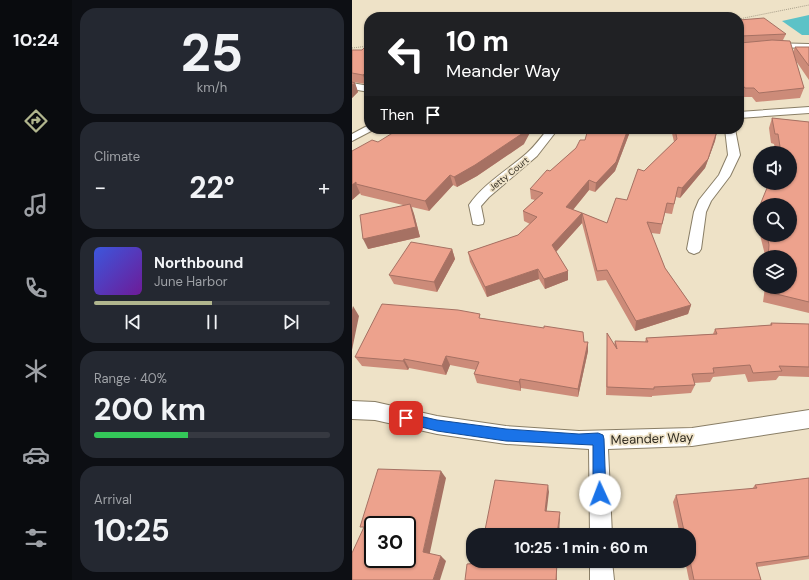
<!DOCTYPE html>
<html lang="en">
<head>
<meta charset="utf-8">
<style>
  body { margin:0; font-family:"DM Sans",sans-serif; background:#242831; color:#f1f3f6; height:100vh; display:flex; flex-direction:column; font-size:15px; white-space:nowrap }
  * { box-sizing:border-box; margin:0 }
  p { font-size:13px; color:#9ea1a6 }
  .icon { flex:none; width:22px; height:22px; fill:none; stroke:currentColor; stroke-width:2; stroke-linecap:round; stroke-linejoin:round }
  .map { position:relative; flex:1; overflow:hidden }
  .drawer { display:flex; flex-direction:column; gap:8px; padding:8px; background:#0d0f14; width:280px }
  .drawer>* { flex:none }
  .banner { position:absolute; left:12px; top:12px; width:380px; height:122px; border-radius:16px; box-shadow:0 1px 3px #0004; background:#202124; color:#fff; overflow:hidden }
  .tools { position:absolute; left:401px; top:146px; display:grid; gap:8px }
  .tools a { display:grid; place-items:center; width:44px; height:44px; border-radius:50%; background:#171b24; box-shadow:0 1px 3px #0004; font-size:20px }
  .speed { position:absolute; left:12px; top:516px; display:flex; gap:8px; font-size:20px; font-weight:700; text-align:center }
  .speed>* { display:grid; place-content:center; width:52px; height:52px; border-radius:50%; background:#171b24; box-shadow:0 1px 3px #0004; line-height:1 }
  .speed .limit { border:2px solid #111; border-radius:6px; background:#fff; color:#111 }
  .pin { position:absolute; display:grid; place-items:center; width:34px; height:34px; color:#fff; margin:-17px; border-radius:8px; box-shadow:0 2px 6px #0006 }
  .me { position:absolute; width:44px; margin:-22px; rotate:358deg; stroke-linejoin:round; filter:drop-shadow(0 0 3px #0008) }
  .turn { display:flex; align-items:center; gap:14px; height:84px; padding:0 16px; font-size:18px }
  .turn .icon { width:52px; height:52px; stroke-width:2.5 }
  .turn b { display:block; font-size:28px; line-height:34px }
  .then { display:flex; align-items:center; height:38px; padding:0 16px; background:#0003; gap:8px; font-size:15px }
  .big { font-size:30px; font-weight:700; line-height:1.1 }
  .drawer .card { flex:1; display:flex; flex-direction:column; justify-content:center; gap:6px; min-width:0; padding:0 14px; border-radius:16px; background:#242831 }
  .drawer .dial { align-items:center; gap:0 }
  .dial b { font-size:52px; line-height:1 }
  .song { display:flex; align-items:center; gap:12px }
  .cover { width:48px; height:48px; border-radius:6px; background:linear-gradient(135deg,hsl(230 70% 55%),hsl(280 70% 35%)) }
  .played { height:4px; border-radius:2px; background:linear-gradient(90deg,#b0b58d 50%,#363941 50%) }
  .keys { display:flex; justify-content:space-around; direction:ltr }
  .heat { display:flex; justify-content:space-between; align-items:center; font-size:22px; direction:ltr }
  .charge { height:6px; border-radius:3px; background:linear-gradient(90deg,#34c759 40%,#363941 0) }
  .trip { position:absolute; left:114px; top:528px; width:230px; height:40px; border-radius:16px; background:#171b24; box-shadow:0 1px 3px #0004; font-weight:700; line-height:40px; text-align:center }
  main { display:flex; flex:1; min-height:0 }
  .dock { display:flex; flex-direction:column; width:72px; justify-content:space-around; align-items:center; background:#090b0e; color:#9ea1a6 }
  .dock .icon { width:28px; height:28px }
  .dock .selected { color:#b0b58d }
  .dock b { font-size:18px; color:#f1f3f6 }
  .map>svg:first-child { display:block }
</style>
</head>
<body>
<main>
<nav class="dock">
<b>10:24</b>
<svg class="icon selected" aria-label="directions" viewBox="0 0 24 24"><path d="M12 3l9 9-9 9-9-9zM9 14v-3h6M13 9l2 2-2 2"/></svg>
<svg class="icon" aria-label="music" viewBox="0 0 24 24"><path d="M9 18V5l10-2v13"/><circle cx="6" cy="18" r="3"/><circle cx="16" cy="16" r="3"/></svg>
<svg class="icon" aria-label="phone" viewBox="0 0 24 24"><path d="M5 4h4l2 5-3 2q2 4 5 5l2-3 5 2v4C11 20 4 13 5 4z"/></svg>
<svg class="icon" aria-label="climate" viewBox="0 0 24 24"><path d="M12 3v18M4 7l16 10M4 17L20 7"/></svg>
<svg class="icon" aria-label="car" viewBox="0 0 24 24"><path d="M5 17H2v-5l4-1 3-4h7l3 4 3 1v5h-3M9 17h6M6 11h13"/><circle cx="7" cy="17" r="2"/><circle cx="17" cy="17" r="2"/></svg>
<svg class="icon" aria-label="filters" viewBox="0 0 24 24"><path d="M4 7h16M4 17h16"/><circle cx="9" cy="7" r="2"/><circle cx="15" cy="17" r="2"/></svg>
</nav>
<section class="drawer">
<div class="card dial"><b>25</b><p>km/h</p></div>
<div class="card"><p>Climate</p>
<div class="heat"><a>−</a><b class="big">22°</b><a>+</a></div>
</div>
<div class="card">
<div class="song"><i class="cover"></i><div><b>Northbound</b><p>June Harbor</p></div></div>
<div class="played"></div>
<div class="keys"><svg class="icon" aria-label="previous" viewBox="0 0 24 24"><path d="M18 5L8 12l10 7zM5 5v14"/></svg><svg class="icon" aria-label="pause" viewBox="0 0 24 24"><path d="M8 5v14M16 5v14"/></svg><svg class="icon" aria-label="next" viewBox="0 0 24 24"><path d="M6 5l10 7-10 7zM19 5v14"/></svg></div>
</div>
<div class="card"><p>Range · 40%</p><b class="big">200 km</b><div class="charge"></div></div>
<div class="card"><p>Arrival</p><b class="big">10:25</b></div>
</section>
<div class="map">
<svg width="457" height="580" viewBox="0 0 457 580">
  <rect width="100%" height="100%" fill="#eee2c7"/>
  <path fill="#5cc2c7" d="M457 15V35H450L430 21Z"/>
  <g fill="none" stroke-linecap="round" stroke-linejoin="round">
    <defs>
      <g id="minor">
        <path d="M417 43 457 44V48L417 47 387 50V46Z"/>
        <path d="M0 83 17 86V92L0 89Z"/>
        <path d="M457 107V113L387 118V112Z"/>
        <path d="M17 125V129H21V130L0 141V134Z"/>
        <path d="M196 129H206L185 156 137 197 129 206 132 221 131 224 126 225 121 224 117 205C131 184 156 170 175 153 183 146 189 137 196 129Z"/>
        <path d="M373 129H383L388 155 378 176 359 201 354 212 349 249 347 252 342 254 337 252 335 249 342 212 347 200 367 175 376 155Z"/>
        <path d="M0 401 23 402 85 416 154 426 227 431 340 428 457 410V428L340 446 256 449 260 535H238L237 449 154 444 85 434 23 420 0 419Z"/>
        <path d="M238 561H260L262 580H238Z"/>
      </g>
    </defs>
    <use href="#minor" stroke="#897e66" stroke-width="2"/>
    <g stroke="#a99f8a" stroke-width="1" stroke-dasharray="1 1" stroke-linecap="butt">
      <path d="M387 19 457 5"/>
      <path d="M0 48 17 46"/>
    </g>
    <use href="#minor" fill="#fff" fill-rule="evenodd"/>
  </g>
  <g fill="#cc8b79">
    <path d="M387 20 434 34 431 40 441 52 443 47H457V80L444 61 452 88 448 98 404 102 400 97H391L387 93Z"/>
    <path d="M0 50H10L14 84 1 82 3 83 6 92 0 98Z"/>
    <path d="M420 118 457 122V313L411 302 413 287H438V257H412L413 255 408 235H438L408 205V233L404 215 408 205 438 153H424L422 144 419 143 417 128Z"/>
    <path d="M236 129H279L263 171 243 192 237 190 221 210 230 213V223L204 252 216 271V280L193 289 187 279 135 297 118 262 116 252 166 235 178 224 172 221 171 211 183 200 179 199 178 189 233 140Z"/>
    <path d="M319 129H364L365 131 363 141 353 168 328 198 324 197 320 214 313 213 308 234 299 233 313 268 339 305 336 314 283 331 254 280 245 281 230 223V213L255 223 275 200 292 171 322 142Z"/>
    <path d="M26 142 172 144 125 176 105 187 101 185 77 211 60 207 62 214 68 237 16 249 51 205 9 195 8 193 0 200V151Z"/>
    <path d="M100 249 103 259 85 292 42 284 37 275Z"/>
    <path d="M130 318 232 342H236V351L226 397 169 388V391L125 383 122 374 124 370 98 365 94 375 57 368 56 370 10 366 3 357Z"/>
    <path d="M419 323 457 324V377L427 376 424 380 396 382 393 374 361 377 358 382 342 383 343 385 339 393 300 396V397L254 395 255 343V333L262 345 263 341 293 342 294 338 361 334 363 329 418 325Z"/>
    <path d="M457 478V559L405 567 409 580H337L333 561H337V535H328L321 502 324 495 400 489 403 485Z"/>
  </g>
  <g fill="#a67163">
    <path d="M17 69V81L14 84 11 75Z"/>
    <path d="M3 83 6 92 0 98V85Z"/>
    <path d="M173 129H180L172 144 125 176 105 187 102 177Z"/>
    <path d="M276 129H279L263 171 243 192 244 183Z"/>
    <path d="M365 131 363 141 353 168 328 198 330 188Z"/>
    <path d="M98 175 101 185 77 211 73 201Z"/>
    <path d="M237 180V190L215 217 214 207Z"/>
    <path d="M4 182V184L8 193 0 200V185Z"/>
    <path d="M58 204 62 214 68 237 16 249 11 239Z"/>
    <path d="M230 213V223L201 255 200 245Z"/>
    <path d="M100 249 103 259 85 292 82 282Z"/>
    <path d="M186 269 187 279 135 297 133 287Z"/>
    <path d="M216 271V280L193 289 192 279Z"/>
    <path d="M339 305 336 314 283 331 284 321Z"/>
    <path d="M1 306 7 316 0 350V310Z"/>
    <path d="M236 342V351L226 397V389Z"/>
    <path d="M94 356 98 365 94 375 90 366Z"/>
    <path d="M52 359 57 368 56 370 51 361Z"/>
    <path d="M168 379 169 388V391L167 382Z"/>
    <path d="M89 471 94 478 77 557 71 552Z"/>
    <path d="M196 485 197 492 194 517 193 511Z"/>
    <path d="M208 512V518L207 535H205Z"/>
    <path d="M89 556 94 561 88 580H81Z"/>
    <path d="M205 563V580H204Z"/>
  </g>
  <g fill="#eda28d" stroke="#a67163" fill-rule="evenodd">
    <path d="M412 18 434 34 389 36 388 43 420 40 438 41 452 88 407 93 402 88H393L387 81V20Z"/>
    <path d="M443 47H457V66Z"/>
    <path d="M12 48H17V69L11 75 0 73V50H10Z"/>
    <path d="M0 82 3 83 0 85Z"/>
    <path d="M420 118 457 122V302L416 292 417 287H438V257H416L417 245 415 235H438V205H408V206V205L417 183H438V153H429L426 134H423Z"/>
    <path d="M47 129H173L171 133 123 165 102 177 98 175 73 201 4 184V182L0 185V151L20 140 26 142Z"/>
    <path d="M236 129H276L264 162 244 183 237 180 214 207 230 213 200 245 216 271 192 279 186 269 133 287 116 252 166 235 185 217 171 211 191 193 178 189 195 170 198 171 224 148 228 140H233Z"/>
    <path d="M323 129H364L365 131 356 159 330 188 326 187 322 204 315 203 310 224 295 222 313 268 339 305 284 321 255 270 245 271 230 213 255 223 264 198 275 200 286 169 292 171 325 139Z"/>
    <path d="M58 204 64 227 11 239 8 215Z"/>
    <path d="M59 242 100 249 82 282 37 275Z"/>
    <path d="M30 304 106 310 128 314 127 318 192 328V326L231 332 232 342H236L226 389 168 379 167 382 122 374 127 362 94 356 90 366 52 359 51 361 3 357Z"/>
    <path d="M419 323 457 324V367L427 366 430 371 401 373 398 365 361 368 362 373 340 374 343 385 302 387V389L255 387V333L265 349 263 341 296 342 294 338 365 334 363 329 420 325Z"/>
    <path d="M26 469 89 471 71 552 89 556 81 580H0V553L12 527H8ZM21 525H55V559H21Z"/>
    <path d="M457 478V556L404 563 409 580H342L337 556V535H333L324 495 405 488 403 485Z"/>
    <path d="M143 480 196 485 193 511 208 512 205 535H132Z"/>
    <path d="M127 561H203V563H205L204 580H113L115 564 127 563Z"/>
  </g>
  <path fill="#1a73e8" stroke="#114b97" d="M54 413 85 420 154 429 227 434 246 433 251 435 252 439 254 494 252 498 248 500 243 498 241 494V445L154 441 85 431 50 422 48 418 50 414Z"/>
  <g text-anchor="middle" stroke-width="3.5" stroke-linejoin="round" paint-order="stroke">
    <g font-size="9" fill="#312c22" stroke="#eee2c7">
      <text transform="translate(157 174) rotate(-39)" y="3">Jetty Court</text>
    </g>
    <g font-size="13" fill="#312c22" stroke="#eee2c7">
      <text transform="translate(300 438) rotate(-2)" y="5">Meander Way</text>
    </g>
  </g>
</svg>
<div class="tools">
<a><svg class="icon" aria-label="sound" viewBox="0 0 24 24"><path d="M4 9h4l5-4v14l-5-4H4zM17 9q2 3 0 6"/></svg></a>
<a><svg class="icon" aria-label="search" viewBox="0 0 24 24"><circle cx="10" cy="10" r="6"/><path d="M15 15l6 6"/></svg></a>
<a><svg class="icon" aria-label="layers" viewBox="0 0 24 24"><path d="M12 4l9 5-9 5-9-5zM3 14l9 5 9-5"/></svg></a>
</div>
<div class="speed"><div class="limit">30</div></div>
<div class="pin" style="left:54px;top:418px;background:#d93025"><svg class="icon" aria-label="arrive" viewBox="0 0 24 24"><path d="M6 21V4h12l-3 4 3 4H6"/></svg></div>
<svg class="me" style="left:248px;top:494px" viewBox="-20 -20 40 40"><circle r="19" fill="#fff"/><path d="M0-13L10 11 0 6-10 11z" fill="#1a73e8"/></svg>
<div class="trip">10:25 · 1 min · 60 m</div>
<div class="banner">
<div class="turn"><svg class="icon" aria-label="left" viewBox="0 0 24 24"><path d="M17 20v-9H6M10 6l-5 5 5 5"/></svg><div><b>10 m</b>Meander Way</div></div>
<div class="then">Then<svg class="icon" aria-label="arrive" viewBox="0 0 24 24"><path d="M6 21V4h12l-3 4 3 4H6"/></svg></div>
</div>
</div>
</main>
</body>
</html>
